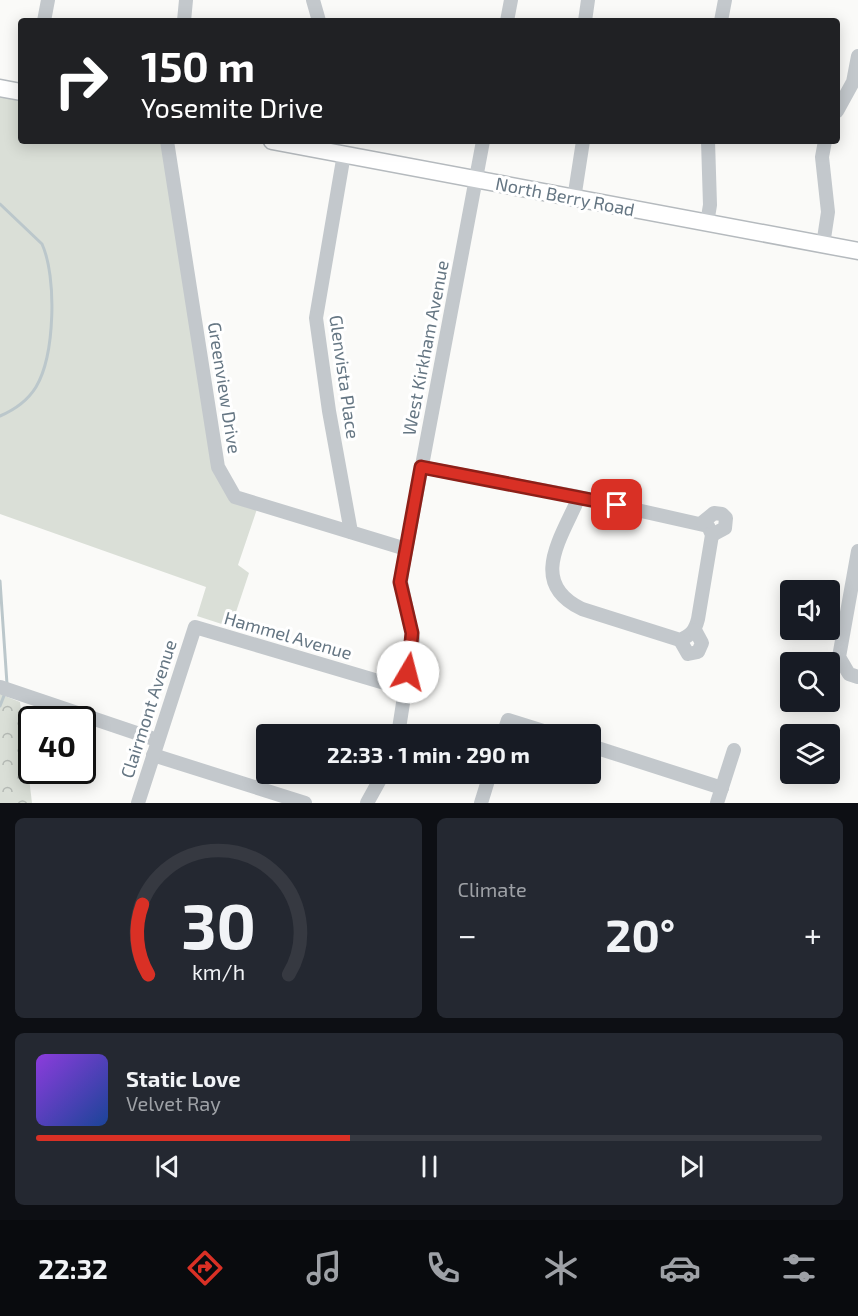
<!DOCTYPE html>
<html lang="en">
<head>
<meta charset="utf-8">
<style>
  body { margin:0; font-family:"Exo 2",sans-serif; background:#242831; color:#f1f3f6; height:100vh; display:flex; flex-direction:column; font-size:22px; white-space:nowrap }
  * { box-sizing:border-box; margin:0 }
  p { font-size:20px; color:#9ea1a6 }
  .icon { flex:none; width:33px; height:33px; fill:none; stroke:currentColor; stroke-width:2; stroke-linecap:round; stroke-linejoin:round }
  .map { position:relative; height:803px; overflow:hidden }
  .details { display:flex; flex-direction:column; gap:15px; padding:15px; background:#0d0f14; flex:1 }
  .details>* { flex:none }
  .banner { position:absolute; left:18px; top:18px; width:822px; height:126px; border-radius:6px; box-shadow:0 3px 15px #0003; background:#202124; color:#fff; overflow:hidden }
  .fabs { position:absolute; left:780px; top:580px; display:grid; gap:12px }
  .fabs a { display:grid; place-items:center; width:60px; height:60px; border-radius:6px; background:#171b24; box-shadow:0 3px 15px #0003; font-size:30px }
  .speed { position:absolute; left:18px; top:706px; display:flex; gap:12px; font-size:30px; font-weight:700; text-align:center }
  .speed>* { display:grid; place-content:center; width:78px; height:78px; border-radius:50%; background:#171b24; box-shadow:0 3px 15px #0003; line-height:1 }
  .speed .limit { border:3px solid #111; border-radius:9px; background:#fff; color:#111 }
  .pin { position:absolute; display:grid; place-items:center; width:51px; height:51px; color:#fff; margin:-26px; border-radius:12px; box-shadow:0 3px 9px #0006 }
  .me { position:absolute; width:66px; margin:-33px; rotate:8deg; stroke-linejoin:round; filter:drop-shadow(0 0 4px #0008) }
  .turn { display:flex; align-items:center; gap:21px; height:126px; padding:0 24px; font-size:27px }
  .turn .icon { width:78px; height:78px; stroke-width:2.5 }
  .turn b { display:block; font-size:42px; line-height:51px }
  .big { font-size:45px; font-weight:700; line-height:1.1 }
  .details .card { flex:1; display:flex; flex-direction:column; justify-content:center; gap:9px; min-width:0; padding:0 21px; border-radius:9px; background:#242831 }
  .details .dial { align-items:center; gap:0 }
  .dial svg { height:156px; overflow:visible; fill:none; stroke:#363941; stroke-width:7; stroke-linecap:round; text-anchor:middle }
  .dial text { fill:#f1f3f6; stroke:none }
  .song { display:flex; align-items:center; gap:18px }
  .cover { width:72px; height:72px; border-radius:9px; background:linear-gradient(135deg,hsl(270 70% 55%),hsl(220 70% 35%)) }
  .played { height:6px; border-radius:3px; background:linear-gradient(90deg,#d93025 40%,#363941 40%) }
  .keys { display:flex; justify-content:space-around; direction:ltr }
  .heat { display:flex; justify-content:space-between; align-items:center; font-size:33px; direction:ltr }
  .details .tiles { flex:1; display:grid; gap:15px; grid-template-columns:1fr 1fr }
  .card:last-child { grid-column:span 2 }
  .trip { position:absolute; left:256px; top:724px; width:345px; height:60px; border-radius:6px; background:#171b24; box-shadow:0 3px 15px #0003; font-weight:700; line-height:60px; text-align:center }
  .menu { display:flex; height:96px; justify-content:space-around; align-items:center; background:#090b0e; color:#9ea1a6 }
  .menu .icon { width:42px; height:42px }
  .menu .current { color:#d93025 }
  .menu b { font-size:27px; color:#f1f3f6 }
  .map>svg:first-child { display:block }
</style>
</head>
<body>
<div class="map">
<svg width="858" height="803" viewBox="0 0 858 803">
  <defs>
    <pattern id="forest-crowns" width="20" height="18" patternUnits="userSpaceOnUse" patternTransform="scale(1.5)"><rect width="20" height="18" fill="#dadfd7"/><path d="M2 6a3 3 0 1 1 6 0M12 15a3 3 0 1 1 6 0" fill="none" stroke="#b4b9b4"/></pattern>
  </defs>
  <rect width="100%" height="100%" fill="#fafaf8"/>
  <path fill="#dadfd7" d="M0 93 21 97V141H161L217 475 226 493 257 509 238 565 249 573 231 627 197 616 206 587 0 514Z"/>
  <path fill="url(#forest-crowns)" d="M0 694 20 702 32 803H0Z"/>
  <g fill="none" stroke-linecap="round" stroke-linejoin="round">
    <g stroke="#bbc7cb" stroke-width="3">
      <path d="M0 204 42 244C57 277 55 355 36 387 28 400 14 410 0 416"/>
      <path d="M0 581 7 684"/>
      <path d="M0 706 5 693"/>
    </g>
    <defs>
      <g id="major">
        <path d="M0 88 21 92"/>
        <path d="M272 141 858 251"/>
      </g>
    </defs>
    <use href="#major" stroke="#b5babe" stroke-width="19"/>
    <g stroke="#c3c8cc" stroke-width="14">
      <path d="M313 0 319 21"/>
      <path d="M44 21 48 0"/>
      <path d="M184 21 186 0"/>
      <path d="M507 21 511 0"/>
      <path d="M585 21 588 0"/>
      <path d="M721 21 725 0"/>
      <path d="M837 111 853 82 858 56"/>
      <path d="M167 141 218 467 235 497 406 549"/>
      <path d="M344 154 316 318 329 411 351 532"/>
      <path d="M574 199 583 141"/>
      <path d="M707 223 710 205 708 141"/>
      <path d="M823 245 828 212 822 157 825 141"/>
      <path d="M421 467 579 497 708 526 712 535 698 619C695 631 691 635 680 640L582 609C527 583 562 537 579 497"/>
      <path d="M703 522 714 513 722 514 726 518 725 528 712 535"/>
      <path d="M858 551 839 657 849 674 858 677"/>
      <path d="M680 640 688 654 698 652 702 643 695 630"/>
      <path d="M0 687 157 740"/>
      <path d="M398 735 413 639 401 582 402 572 483 141"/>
      <path d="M503 735 508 720 556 735"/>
      <path d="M591 746 722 788"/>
      <path d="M153 755 305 803"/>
      <path d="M138 803 195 627 405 689"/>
      <path d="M367 803 383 774"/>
      <path d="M481 803 490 774"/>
      <path d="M717 803 734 750"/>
    </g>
    <use href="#major" stroke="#fff" stroke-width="16"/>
  </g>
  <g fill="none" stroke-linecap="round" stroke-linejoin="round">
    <defs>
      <path id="route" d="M408 672 412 633 400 582 421 467 617 505"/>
    </defs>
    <use href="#route" stroke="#8d1f18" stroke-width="15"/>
    <use href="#route" stroke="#d93025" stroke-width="10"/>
  </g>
  <g text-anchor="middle" stroke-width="6" stroke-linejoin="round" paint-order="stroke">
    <g font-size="18" fill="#657683" stroke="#fff">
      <text transform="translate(565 197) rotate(11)" y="6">North Berry Road</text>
      <text transform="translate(426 348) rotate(-79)" y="6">West Kirkham Avenue</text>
      <text transform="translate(344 377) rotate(82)" y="6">Glenvista Place</text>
      <text transform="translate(224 388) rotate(81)" y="6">Greenview Drive</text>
      <text transform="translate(288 636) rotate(16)" y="6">Hammel Avenue</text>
      <text transform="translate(149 709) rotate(-72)" y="6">Clairmont Avenue</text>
    </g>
  </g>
</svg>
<div class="fabs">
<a><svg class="icon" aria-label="sound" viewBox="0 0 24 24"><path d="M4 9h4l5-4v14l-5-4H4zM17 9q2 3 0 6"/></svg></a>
<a><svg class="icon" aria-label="search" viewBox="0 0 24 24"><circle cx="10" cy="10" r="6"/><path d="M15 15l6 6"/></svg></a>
<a><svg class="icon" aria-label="layers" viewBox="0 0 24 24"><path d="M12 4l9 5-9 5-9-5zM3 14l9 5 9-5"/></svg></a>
</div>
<div class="speed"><div class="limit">40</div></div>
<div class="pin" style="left:617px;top:505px;background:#d93025"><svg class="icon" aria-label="arrive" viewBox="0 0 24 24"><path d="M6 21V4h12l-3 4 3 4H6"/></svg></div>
<svg class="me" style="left:408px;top:672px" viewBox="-20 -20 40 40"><circle r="19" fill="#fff"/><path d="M0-13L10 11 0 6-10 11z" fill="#d93025"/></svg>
<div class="trip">22:33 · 1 min · 290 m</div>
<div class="banner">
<div class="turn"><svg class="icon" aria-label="right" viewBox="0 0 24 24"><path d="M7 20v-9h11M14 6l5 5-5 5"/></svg><div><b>150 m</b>Yosemite Drive</div></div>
</div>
</div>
<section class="details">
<div class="tiles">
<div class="card dial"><svg viewBox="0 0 100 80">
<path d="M14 69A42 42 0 1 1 86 69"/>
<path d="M14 69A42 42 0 0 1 11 33" stroke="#d93025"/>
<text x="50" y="56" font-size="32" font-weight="700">30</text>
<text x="50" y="72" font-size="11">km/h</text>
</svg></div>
<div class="card"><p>Climate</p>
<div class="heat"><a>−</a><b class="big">20°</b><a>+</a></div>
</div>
<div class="card">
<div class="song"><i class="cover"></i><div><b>Static Love</b><p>Velvet Ray</p></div></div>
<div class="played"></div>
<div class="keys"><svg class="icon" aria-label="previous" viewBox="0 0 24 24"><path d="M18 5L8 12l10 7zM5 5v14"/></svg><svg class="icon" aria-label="pause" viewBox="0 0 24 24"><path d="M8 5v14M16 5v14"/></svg><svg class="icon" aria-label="next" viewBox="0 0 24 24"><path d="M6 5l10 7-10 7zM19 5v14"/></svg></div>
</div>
</div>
</section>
<nav class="menu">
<b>22:32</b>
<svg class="icon current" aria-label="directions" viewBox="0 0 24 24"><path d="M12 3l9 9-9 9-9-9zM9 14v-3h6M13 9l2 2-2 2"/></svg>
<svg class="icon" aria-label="music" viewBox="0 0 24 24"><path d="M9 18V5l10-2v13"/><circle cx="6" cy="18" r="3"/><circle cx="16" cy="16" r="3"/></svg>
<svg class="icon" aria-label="phone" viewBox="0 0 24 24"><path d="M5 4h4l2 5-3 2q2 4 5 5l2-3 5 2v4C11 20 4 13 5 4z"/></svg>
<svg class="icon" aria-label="climate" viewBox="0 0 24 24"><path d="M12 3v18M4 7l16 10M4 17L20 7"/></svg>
<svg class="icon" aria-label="car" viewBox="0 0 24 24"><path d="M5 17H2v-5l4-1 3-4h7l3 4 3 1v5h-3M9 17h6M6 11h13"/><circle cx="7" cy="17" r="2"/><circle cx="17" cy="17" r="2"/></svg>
<svg class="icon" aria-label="filters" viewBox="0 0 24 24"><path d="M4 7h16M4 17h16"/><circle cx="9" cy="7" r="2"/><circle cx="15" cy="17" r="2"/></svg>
</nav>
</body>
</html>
